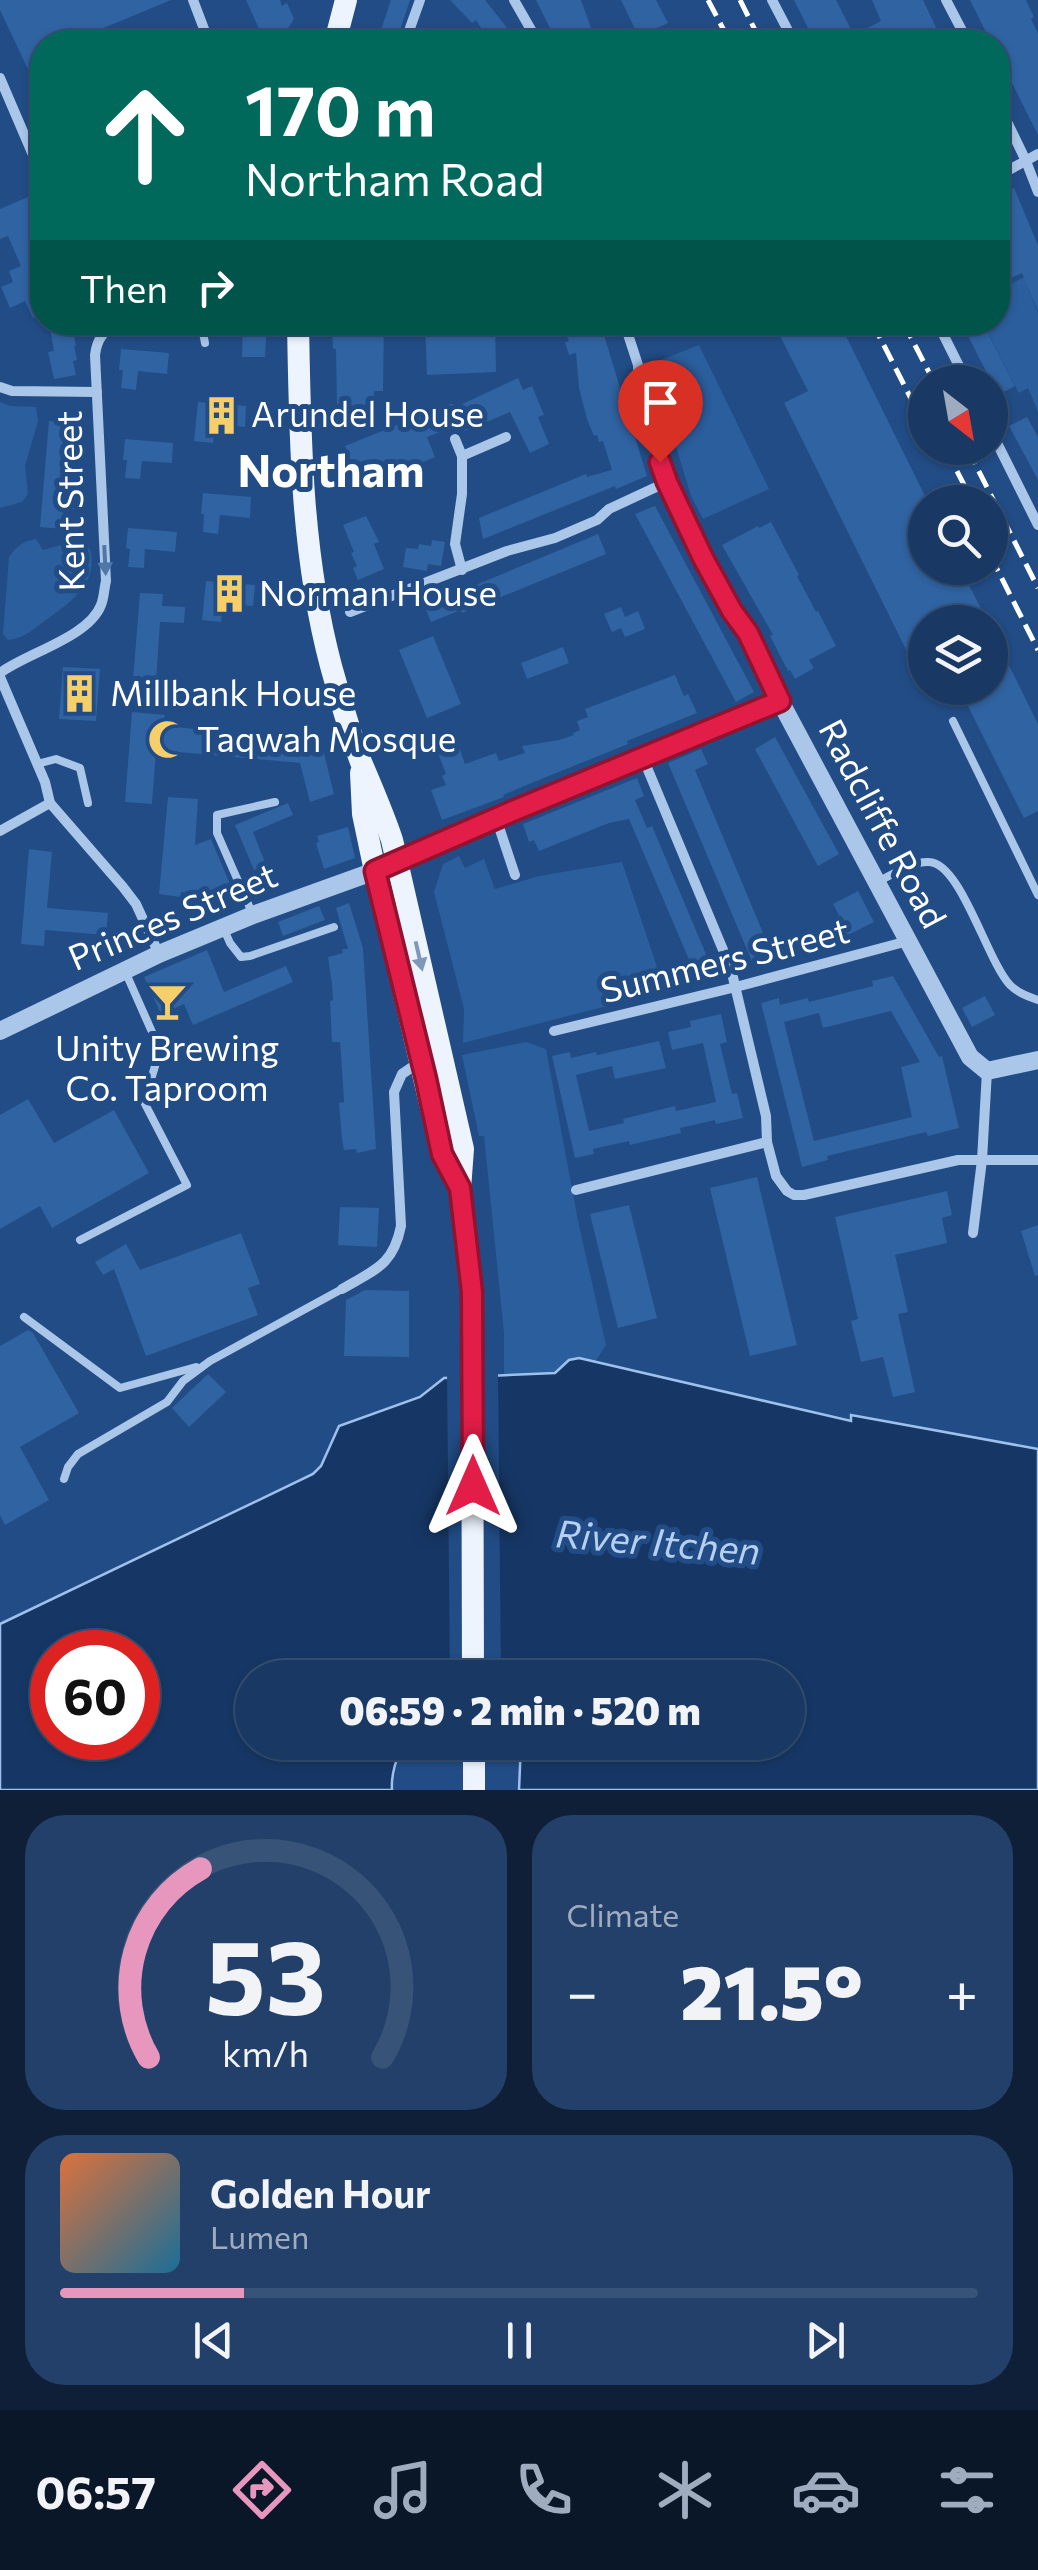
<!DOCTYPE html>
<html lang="en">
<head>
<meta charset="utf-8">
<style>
  body { margin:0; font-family:Commissioner,sans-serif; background:#22406a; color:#f1f3f6; height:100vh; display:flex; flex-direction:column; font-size:38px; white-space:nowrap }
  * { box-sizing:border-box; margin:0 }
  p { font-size:32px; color:#9facbf }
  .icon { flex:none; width:55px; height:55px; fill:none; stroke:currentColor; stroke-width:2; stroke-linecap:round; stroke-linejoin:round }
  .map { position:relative; height:1790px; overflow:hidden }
  .drawer { display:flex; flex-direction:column; gap:25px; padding:25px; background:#0e1f37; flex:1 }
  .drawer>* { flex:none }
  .hud { position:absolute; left:30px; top:30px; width:980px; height:305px; border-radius:40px; box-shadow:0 2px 8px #0004,0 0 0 2px #375378; background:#00695c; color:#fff; overflow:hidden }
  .needle { width:65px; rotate:149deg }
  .fabs { position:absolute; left:908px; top:365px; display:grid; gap:20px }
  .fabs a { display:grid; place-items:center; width:100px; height:100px; border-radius:50%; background:#193964; box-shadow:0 2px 8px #0004,0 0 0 2px #375378; font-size:50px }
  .speed { position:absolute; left:30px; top:1630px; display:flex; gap:20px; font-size:50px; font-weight:700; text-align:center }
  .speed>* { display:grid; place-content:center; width:130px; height:130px; border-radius:50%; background:#193964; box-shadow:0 2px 8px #0004,0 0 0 2px #375378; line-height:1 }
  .speed .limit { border:15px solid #d22; background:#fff; color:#111 }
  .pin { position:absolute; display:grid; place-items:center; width:85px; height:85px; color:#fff; margin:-102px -42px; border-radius:50% 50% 50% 0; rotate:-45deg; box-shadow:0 0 10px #0007 }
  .pin .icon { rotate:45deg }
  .me { position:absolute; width:110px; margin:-55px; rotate:0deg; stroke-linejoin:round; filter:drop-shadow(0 0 8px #0008) }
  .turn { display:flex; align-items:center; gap:35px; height:210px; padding:0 50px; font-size:45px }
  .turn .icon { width:130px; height:130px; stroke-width:2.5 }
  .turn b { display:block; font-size:70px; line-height:85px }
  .then { display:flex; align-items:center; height:95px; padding:0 50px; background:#0003; gap:20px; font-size:38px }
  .big { font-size:75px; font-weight:800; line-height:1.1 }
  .drawer .widget { flex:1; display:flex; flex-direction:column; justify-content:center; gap:15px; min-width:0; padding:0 35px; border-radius:40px; background:#22406a }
  .drawer .dial { align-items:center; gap:0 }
  .dial svg { height:260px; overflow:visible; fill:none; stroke:#375378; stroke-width:7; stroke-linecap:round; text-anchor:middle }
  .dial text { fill:#f1f3f6; stroke:none }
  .song { display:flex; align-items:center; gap:30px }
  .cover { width:120px; height:120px; border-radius:15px; background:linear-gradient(135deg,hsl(20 70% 55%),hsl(200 70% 35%)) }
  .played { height:10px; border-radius:5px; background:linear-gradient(90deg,#e797bd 20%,#375378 20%) }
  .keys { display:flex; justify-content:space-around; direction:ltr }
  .heat { display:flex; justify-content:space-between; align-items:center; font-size:55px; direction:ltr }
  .drawer .tiles { flex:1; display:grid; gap:25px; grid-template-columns:1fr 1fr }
  .widget:last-child { grid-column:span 2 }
  .trip { position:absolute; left:235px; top:1660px; width:570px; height:100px; border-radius:50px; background:#193964; box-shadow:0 2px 8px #0004,0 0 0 2px #375378; font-weight:800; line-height:100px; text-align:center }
  .tabs { display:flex; height:160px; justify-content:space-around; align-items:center; background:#0a1728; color:#9facbf }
  .tabs .icon { width:70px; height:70px }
  .tabs .current { color:#e797bd }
  .tabs b { font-size:45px; color:#f1f3f6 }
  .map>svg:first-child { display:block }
</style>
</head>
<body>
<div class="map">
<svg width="1038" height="1790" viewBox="0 0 1038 1790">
  <rect width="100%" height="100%" fill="#214c85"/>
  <g fill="#2b5e9d">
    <path d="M1024 277 1038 313V412L1028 388 1019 393 988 333 996 329 992 323 998 322V291Z"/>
    <path d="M699 345 769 489 703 519 691 496 651 364Z"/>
    <path d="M0 402 10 406 36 407 38 421 25 466 28 494 22 502 0 508Z"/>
    <path d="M78 536 84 537C106 573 78 598 50 617 35 627 27 638 8 640L3 634 9 557C16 546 24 541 36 539L43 550 61 545Z"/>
    <path d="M459 856 465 868 484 859 495 889 539 876 622 862 665 991 463 1043 464 1009 434 892 443 864Z"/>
    <path d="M526 1042 546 1049 578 1221 606 1345 595 1362 851 1421V1415L1038 1449 298 1482 321 1466 339 1426 420 1397 444 1378 504 1375V1333L484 1136H479L462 1055Z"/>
  </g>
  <path fill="#163765" stroke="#9dc1eb" stroke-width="2.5" fill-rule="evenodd" d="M579 1358 851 1421V1415L1038 1449V1790H519L521 1743 788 1742V1678H252V1742L502 1743C470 1746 438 1740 406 1744 396 1754 391 1776 392 1790H0V1624L313 1474 321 1466 339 1426 420 1397 444 1378 555 1373 569 1360ZM52 1652H138V1738H52Z"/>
  <path fill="#214c85" d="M498 1371 501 1677H450L447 1373Z"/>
  <g fill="#3063a2" fill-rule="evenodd">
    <path d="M0 0H171L70 42H42V99L0 10Z"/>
    <path d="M246 0H280L282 6 287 3 294 19 283 36 265 42Z"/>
    <path d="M391 0H410L396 42H377Z"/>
    <path d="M450 0H485L508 29 513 42H490L476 20 472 23Z"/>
    <path d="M536 0H581L596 42H557Z"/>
    <path d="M621 0H656L668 23 639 37Z"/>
    <path d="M794 0H836L854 35 881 21 872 0H923L943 42H815Z"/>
    <path d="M970 0H1026L1034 17 1031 19 1038 33V135L998 55V42H991Z"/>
    <path d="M1014 188 1038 245V311L1022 273 1007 280 1004 274 998 277V196Z"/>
    <path d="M35 194 42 212V314L33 318 25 301 10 308 1 287 13 282 9 271 21 266 8 236 0 239V209Z"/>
    <path d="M49 322H71L76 346H74L77 360 73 361 76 375 54 379 48 352 54 351Z"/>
    <path d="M243 322H267L265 357H242Z"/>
    <path d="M332 322H384L383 391H374V405H360V409H337L336 349H333Z"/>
    <path d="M425 322H495L496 372 427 375Z"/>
    <path d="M562 322H600L647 476 616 489 615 486 483 539 479 518 586 474 587 477 612 470 603 441 599 442 597 435 594 436 587 419 579 388 576 353 569 355 565 342 569 341Z"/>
    <path d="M773 322H839L925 496V568H960L988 622H925V688L784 403 808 391Z"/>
    <path d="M961 322H982L1015 386 998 395Z"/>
    <path d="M121 349 169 353 167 374 138 371 136 390 121 388 123 370H119Z"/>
    <path d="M518 378 523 390 532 386 544 415 538 417 549 444 530 453 510 412 468 430 463 431 460 424 427 437 435 457 372 484 362 488 359 480 347 478 343 473 341 464 348 454 345 446 449 404H454L456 407Z"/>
    <path d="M198 402 246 406 245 427 215 424 213 443 194 441Z"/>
    <path d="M1027 417 1038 437V480L1009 426Z"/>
    <path d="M49 421 72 423 66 493 86 495 85 510 64 509 63 529 40 527Z"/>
    <path d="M125 439 173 443 172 463 142 461 140 479 125 478 127 460H123Z"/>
    <path d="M203 493 251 497 250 518 220 515 218 534 203 532 204 514H201Z"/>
    <path d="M655 506 754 692 736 702 635 514Z"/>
    <path d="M366 516 379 542 374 544 384 569 358 580 353 568 357 566 351 553 354 552 343 525Z"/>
    <path d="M771 522 799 575 797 576 816 612 818 611 836 646 809 660 814 668 795 679 790 670 788 671 770 636 773 635 722 545 758 526 759 528Z"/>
    <path d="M128 528 177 532 175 552 145 549 144 568 128 567 130 549 126 548Z"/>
    <path d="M598 534 606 554 462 613 461 610 431 622 423 602 452 590 454 594Z"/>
    <path d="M432 540 445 542 441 566 428 564 427 571 403 567 406 548 418 549 419 544 431 546Z"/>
    <path d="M206 581 255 585 253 606 223 604 221 622 202 620Z"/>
    <path d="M140 593 163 594 162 606 185 607 184 623 160 622 156 681 133 680Z"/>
    <path d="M621 607 625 617 638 611 645 629 625 637 621 628 612 632 604 614Z"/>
    <path d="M990 627 1038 724V811L1024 818 959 688H990Z"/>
    <path d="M433 636 461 704 427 718 399 650Z"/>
    <path d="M563 647 569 663 527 679 521 663Z"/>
    <path d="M63 667 100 669 96 721 59 719Z"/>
    <path d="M675 675 684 696 688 694 697 713 627 741 628 744 529 784 503 795 504 797 442 820 431 790 446 785 442 776 446 774 434 742 454 734 465 764 496 753 499 761 525 753 522 746 559 740 574 735 573 733 580 730 577 721 588 717 585 709Z"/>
    <path d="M132 712 165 715 164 726 321 741 334 794 310 802 300 763 156 750 152 804 125 802Z"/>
    <path d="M775 737 839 854 818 866 755 749Z"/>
    <path d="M701 749 708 764 695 770 776 964 759 969 754 966 668 763Z"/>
    <path d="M637 778 644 796 635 800 647 828 652 826 716 978 699 983 629 819 609 823 539 851 534 840 529 842 523 824Z"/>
    <path d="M168 797 198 799 195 845 211 839 230 884 204 895 181 892 180 897 159 894Z"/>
    <path d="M288 803 293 815 253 832 266 865 254 870 235 825Z"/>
    <path d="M348 827 355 858 324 869 316 843 319 842 317 836Z"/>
    <path d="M29 849 52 852 47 908 108 913 106 935 45 930 44 946 21 944Z"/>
    <path d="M858 891 874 922 844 937 834 918 839 915 833 904Z"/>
    <path d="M349 903 363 948 376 1149 357 1153 356 1149 344 1150 342 1139 339 1103 344 1102 341 1055 340 1042H332L330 1001 333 1000 332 985 328 957 343 953 342 949H348L336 908Z"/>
    <path d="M319 906 325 920 283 936 278 922Z"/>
    <path d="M207 950 224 992 286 966 293 982 193 1025 184 1004 161 1014 144 977Z"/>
    <path d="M893 976 939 1057 942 1056 959 1128 928 1136 926 1132 827 1156 828 1160 802 1167 761 1003 779 998 780 1005 808 998 809 1002 873 986 872 981ZM891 1011 920 1062 901 1067 912 1117 814 1141 784 1022 819 1013 823 1028Z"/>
    <path d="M985 996 995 1015 972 1027 962 1008Z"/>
    <path d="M721 1014 727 1042 720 1044 732 1094 737 1093 743 1118 716 1124 715 1120 680 1128 681 1133 630 1145 629 1141 593 1149 594 1154 575 1158 552 1056 570 1052 571 1058 596 1052 597 1055 659 1041 666 1068 615 1079 612 1066 576 1075 589 1131 624 1123 623 1119 675 1106 676 1111 716 1102 703 1043 672 1050 668 1032 691 1027 690 1021Z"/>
    <path d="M28 1099 54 1143 114 1110 149 1173 52 1228 40 1206 0 1229V1115Z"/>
    <path d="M757 1177 797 1345 750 1356 710 1188Z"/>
    <path d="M947 1191 952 1215 942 1218 947 1243 895 1255 908 1312 898 1314 915 1392 893 1397 883 1357 861 1362 851 1321 858 1319 835 1217Z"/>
    <path d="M629 1205 657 1318 618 1328 590 1214Z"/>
    <path d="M340 1207 379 1208 377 1247 338 1245Z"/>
    <path d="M1038 1225V1275L1035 1276 1021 1231Z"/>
    <path d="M241 1233 260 1284 248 1288 258 1315 146 1356 114 1269 103 1275 95 1262 126 1244 140 1270Z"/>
    <path d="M365 1290 409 1291V1357L344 1356 346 1300Z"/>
    <path d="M28 1330 33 1333 79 1413 20 1447 49 1500 5 1525 0 1515V1346Z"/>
    <path d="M208 1374 226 1392 189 1427 172 1408Z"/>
  </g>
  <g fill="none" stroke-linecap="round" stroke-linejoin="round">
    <g stroke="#aac6e9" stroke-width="8">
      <path d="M201 322 205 343"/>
      <path d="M953 721 1038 895"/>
      <path d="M37 764 56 759 80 768 88 803"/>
      <path d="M877 882C892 875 912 861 929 862 961 863 987 961 1010 985 1018 993 1027 996 1038 1000"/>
      <path d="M253 915 217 833V815L275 802"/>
      <path d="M223 927 230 943 241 957 250 956 334 927"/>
      <path d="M125 971 160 1050 166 1058"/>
      <path d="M80 1240 187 1185 144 1102 160 1050"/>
      <path d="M24 1317 120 1388 196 1367"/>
      <path d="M64 1479 68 1467 78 1454 167 1402 183 1381 210 1361 342 1289"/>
    </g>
    <g stroke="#aac6e9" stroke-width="10">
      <path d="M193 0 209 42"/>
      <path d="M514 0 538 42"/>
      <path d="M772 0 794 42"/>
      <path d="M946 0 968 42"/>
      <path d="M405 42 420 0"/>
      <path d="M0 78 42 176"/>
      <path d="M998 103 1026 161 1038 192"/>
      <path d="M998 176 1038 154"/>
      <path d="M624 322 638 365 639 389 667 482 731 611 748 633 780 701"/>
      <path d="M937 322 967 382"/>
      <path d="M0 387 12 391 97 392"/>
      <path d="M990 429 1038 525"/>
      <path d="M455 439 462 456 506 437"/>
      <path d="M462 570 455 544 462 494V456"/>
      <path d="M350 612 507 551 555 538 597 520 609 509 667 482"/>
      <path d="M0 673C27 653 89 637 101 605 104 598 104 589 106 581L95 355C97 338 104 331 118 322"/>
      <path d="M0 677 45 782 50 803 123 887 136 904 159 954"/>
      <path d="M643 758 731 969 766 1116 767 1142 776 1176 787 1191 794 1195H804L958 1160H1038"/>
      <path d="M496 818 515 875"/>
      <path d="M0 831 50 803"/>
      <path d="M554 1031 736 987 908 941"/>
      <path d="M576 1190 767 1142"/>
      <path d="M973 1233 982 1160 987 1071"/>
      <path d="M342 1289C374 1270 393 1266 401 1226L394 1092 402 1074 421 1061"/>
    </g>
    <path stroke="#aac6e9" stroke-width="18" d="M0 1031 159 954 253 915 375 871 496 818 780 701 970 1057 987 1071 1038 1060"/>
    <g stroke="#edf4fe" stroke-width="22">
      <path d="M335 42 346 0"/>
      <path d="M298 322C300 438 301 553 331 666 340 698 349 731 361 762 372 788 383 813 392 840L463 1149 460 1189 472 1293 473 1678"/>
      <path d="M361 773 363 814 375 871 442 1154 460 1188"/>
      <path d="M474 1742V1790"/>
    </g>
    <g stroke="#fff" stroke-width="5" stroke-dasharray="18 8" stroke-linecap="butt">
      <path d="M708 0 730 42"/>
      <path d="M740 0 761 42"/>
      <path d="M872 322 925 426"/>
      <path d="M903 322 934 382"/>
      <path d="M945 448 973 502"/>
      <path d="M967 448 1038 588"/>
      <path d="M990 555 1038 650"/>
    </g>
  </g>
  <defs><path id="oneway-solid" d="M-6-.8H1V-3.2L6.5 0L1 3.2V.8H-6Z" transform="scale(2.5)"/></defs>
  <use fill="#5177a8" href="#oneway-solid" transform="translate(105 560) rotate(87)"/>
  <use fill="#7d98bb" href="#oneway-solid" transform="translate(419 956) rotate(77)"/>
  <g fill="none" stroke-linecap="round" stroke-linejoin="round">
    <defs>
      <path id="route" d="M473 1486 472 1292 460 1188 442 1154 426 1079 375 871 513 811 780 701 748 633 732 611 703 558 667 482 660 462"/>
    </defs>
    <use href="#route" stroke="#92132f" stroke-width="25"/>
    <use href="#route" stroke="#e11d48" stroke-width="18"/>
  </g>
  <defs>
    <symbol id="building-bare" viewBox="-9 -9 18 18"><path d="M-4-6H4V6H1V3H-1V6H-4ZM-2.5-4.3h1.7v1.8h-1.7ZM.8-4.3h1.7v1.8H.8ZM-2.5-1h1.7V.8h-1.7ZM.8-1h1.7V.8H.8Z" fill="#f6cf6b" stroke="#214c85" stroke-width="2.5" paint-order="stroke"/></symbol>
    <symbol id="mosque-bare" viewBox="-9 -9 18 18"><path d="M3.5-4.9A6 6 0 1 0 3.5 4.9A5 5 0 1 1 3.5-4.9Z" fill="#f6cf6b" stroke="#214c85" stroke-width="2.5" paint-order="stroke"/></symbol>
    <symbol id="bar-bare" viewBox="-9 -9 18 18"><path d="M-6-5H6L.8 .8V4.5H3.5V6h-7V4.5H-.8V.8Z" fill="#f6cf6b" stroke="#214c85" stroke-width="2.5" paint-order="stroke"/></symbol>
  </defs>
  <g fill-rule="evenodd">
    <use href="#building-bare" x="194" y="388" width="55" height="55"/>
    <use href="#building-bare" x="202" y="566" width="55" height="55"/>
    <use href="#building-bare" x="52" y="666" width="55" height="55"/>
    <use href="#mosque-bare" x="140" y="712" width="55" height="55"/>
    <use href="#bar-bare" x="140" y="974" width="55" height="55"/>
  </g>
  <g text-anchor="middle" stroke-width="10" stroke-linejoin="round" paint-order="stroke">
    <g font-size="35" fill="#fff" stroke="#214c85" text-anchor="start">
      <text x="251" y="427">Arundel House</text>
      <text x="259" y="606">Norman House</text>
      <text x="110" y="706">Millbank House</text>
      <text x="197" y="752">Taqwah Mosque</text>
      <text x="167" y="1061" text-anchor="middle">Unity Brewing<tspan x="167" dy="40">Co. Taproom</tspan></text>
    </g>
    <g font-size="35" fill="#fff" stroke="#214c85">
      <text transform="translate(71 501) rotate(-91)" y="12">Kent Street</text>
      <text transform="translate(882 824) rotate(62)" y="12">Radcliffe Road</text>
      <text transform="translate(173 917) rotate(-23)" y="12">Princes Street</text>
      <text transform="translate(725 961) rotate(-14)" y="12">Summers Street</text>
    </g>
    <g font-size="38" font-style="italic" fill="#b5d0f1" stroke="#214c85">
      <text transform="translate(658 1543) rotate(5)" y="13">River Itchen</text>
    </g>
    <g font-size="45" font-weight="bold" fill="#fff" stroke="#214c85">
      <text x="331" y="487">Northam</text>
    </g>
  </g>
</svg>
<div class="fabs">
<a><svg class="needle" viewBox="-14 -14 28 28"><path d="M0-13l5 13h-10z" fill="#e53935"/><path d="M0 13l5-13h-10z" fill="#9facbf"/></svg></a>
<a><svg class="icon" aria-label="search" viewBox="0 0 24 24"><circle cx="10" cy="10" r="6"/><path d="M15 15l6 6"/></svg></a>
<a><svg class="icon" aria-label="layers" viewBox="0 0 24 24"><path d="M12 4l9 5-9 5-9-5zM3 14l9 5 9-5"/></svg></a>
</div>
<div class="speed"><div class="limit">60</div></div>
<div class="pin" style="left:660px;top:462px;background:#d93025"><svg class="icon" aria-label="arrive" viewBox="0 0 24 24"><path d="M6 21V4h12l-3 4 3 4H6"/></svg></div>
<svg class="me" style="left:473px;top:1486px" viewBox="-20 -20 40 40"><path d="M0-17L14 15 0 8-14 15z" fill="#e11d48" stroke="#fff" stroke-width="4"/></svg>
<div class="trip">06:59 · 2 min · 520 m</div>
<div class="hud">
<div class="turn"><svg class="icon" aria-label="ahead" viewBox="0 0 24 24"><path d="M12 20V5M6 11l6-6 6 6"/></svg><div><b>170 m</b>Northam Road</div></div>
<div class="then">Then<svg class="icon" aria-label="right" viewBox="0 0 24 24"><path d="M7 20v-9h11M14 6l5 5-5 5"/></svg></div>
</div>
</div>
<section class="drawer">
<div class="tiles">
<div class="widget dial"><svg viewBox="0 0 100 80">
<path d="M14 69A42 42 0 1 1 86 69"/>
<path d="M14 69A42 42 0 0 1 30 11" stroke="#e797bd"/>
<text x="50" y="56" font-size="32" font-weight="700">53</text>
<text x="50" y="72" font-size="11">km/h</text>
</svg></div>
<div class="widget"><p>Climate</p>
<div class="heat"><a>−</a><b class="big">21.5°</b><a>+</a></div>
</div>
<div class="widget">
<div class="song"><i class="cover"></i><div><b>Golden Hour</b><p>Lumen</p></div></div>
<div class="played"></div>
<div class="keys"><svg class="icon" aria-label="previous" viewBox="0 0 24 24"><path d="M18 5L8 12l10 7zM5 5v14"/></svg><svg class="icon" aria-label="pause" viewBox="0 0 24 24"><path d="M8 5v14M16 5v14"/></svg><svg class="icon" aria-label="next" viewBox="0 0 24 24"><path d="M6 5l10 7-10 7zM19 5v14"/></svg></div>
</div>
</div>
</section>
<nav class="tabs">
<b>06:57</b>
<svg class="icon current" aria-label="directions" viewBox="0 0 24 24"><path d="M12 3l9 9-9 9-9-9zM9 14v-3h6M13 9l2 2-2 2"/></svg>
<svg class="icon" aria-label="music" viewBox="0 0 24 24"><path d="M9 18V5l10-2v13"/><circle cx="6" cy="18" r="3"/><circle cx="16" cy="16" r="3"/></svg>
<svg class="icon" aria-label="phone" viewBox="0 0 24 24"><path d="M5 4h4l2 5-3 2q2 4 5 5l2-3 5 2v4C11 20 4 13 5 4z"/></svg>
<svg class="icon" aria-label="climate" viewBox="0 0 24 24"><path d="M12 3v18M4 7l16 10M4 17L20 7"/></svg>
<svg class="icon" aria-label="car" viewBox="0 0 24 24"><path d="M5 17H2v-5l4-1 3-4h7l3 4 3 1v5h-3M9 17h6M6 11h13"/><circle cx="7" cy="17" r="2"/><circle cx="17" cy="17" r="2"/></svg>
<svg class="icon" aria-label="filters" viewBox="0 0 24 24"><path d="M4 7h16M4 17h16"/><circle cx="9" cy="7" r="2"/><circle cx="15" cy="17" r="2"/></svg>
</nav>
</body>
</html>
